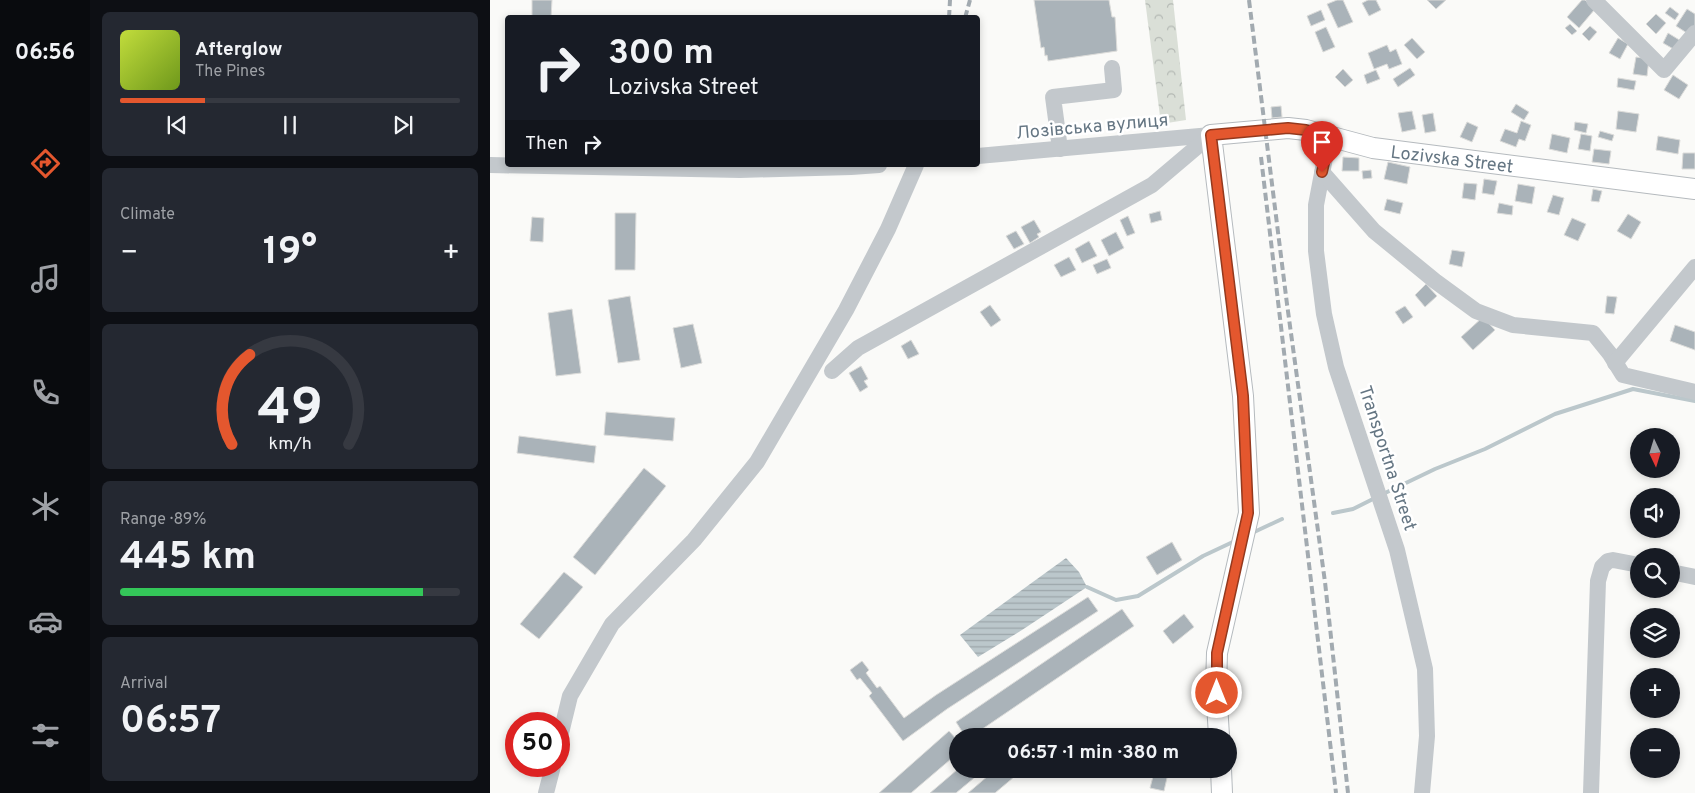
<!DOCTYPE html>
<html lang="en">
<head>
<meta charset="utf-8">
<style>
  body { margin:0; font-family:Overpass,sans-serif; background:#242831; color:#f1f3f6; height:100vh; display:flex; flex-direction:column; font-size:19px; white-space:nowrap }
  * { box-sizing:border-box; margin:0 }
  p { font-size:16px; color:#9ea1a6 }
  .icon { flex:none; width:28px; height:28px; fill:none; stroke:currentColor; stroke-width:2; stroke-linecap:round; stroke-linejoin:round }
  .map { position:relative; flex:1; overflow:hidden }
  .sheet { display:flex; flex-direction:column; gap:12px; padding:12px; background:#0d0f14; width:400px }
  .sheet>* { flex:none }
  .guide { position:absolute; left:15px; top:15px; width:475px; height:152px; border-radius:5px; box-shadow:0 2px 8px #0003; background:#171b24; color:#f1f3f6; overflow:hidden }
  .needle { width:32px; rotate:176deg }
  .controls { position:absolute; left:1140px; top:428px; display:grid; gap:10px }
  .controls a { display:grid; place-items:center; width:50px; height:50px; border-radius:50%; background:#171b24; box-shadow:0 2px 8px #0003; font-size:25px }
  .speed { position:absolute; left:15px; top:712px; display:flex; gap:10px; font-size:25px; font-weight:700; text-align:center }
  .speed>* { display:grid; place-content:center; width:65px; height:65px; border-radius:50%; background:#171b24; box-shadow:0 2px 8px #0003; line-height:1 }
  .speed .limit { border:8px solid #d22; background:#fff; color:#111 }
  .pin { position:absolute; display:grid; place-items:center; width:42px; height:42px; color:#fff; margin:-51px -21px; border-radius:50% 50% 50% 0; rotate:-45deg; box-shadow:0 0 5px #0007 }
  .pin .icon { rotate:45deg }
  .me { position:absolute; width:55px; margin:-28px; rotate:0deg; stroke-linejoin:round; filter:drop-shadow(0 0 4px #0008) }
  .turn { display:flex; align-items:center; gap:18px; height:105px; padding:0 20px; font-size:22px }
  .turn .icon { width:65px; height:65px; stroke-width:2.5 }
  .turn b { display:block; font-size:35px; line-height:42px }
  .then { display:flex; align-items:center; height:48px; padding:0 20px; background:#0003; gap:10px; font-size:19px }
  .big { font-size:38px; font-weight:700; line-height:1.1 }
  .sheet .tile { flex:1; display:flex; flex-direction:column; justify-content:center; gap:8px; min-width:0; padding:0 18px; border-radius:8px; background:#242831 }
  .sheet .dial { align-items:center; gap:0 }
  .dial svg { height:130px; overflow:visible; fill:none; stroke:#363941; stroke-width:7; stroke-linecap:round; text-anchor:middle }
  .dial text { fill:#f1f3f6; stroke:none }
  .song { display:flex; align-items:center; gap:15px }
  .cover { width:60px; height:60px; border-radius:8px; background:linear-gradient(135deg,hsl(70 70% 55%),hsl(80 70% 35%)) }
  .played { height:5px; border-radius:2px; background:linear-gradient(90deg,#e4572e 25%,#363941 25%) }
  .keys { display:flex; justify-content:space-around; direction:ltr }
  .heat { display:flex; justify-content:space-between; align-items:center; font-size:28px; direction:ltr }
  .charge { height:8px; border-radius:4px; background:linear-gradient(90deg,#34c759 89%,#363941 0) }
  .trip { position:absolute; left:459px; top:728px; width:288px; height:50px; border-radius:25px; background:#171b24; box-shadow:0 2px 8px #0003; font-weight:700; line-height:50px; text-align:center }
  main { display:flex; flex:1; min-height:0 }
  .menu { display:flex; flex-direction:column; width:90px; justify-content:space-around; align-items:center; background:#090b0e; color:#9ea1a6 }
  .menu .icon { width:35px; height:35px }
  .menu .current { color:#e4572e }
  .menu b { font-size:22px; color:#f1f3f6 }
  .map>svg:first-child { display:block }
</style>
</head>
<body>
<main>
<nav class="menu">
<b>06:56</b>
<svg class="icon current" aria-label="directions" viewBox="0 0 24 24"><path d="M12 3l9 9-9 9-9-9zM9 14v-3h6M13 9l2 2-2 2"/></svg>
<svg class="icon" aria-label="music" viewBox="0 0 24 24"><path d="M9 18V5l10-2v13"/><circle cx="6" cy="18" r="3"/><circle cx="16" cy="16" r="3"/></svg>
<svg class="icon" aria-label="phone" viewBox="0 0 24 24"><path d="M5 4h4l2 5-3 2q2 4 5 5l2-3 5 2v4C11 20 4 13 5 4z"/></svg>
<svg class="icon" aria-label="climate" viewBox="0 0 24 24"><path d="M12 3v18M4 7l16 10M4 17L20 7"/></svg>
<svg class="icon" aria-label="car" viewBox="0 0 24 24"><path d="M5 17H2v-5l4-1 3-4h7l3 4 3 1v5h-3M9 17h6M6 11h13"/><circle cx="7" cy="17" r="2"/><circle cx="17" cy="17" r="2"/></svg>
<svg class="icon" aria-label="filters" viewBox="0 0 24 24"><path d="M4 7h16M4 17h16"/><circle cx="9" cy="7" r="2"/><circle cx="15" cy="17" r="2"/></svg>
</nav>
<section class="sheet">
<div class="tile">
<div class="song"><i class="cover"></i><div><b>Afterglow</b><p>The Pines</p></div></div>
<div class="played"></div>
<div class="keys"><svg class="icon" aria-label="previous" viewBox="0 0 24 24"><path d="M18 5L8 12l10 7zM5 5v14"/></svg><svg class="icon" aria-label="pause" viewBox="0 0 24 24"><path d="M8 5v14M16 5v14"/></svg><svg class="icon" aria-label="next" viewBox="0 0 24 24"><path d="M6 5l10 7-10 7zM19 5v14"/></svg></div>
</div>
<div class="tile"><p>Climate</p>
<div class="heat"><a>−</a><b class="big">19°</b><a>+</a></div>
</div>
<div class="tile dial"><svg viewBox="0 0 100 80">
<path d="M14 69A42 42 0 1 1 86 69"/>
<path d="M14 69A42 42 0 0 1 25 14" stroke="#e4572e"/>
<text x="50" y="56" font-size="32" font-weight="700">49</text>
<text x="50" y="72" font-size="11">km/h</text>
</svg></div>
<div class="tile"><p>Range · 89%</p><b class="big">445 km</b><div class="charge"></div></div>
<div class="tile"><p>Arrival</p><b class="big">06:57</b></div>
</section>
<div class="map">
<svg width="1205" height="793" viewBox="0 0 1205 793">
  <defs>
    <pattern id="forest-crowns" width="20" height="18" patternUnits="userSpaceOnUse" patternTransform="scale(1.25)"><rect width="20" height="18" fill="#dadfd7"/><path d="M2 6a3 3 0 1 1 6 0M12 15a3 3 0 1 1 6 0" fill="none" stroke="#b4b9b4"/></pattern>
    <pattern id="water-rules" width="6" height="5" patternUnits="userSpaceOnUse" patternTransform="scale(1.25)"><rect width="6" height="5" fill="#bbc7cb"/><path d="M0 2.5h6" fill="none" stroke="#9ca6aa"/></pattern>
  </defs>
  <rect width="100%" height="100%" fill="#fafaf8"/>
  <path fill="url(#forest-crowns)" d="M655 0H683L696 120 671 124Z"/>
  <path fill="url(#water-rules)" d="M576 558 589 572 597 587 532 630 488 657 470 635Z"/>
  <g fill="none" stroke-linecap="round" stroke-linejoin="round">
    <g stroke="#bbc7cb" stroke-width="4">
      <path d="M893 494 945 469 995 449 1065 414 1143 389 1205 401"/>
      <path d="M843 513 863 509 885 498"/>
      <path d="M762 533 792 519"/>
      <path d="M597 587 626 600 648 596 713 556 747 540"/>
    </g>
  </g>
  <g fill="#aab3b9" stroke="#dcdcda">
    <path d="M42 0H62L61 18H42Z"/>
    <path d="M544 0H619L622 17H625L627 51 558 61 557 55 555 56 554 47 551 48Z"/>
    <path d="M847 0H853L863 22 848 28 837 4Z"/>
    <path d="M878 0H886L891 10 879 16 872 3Z"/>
    <path d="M937 0H956L946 9Z"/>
    <path d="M1092 0H1095L1105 9 1089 28 1077 17Z"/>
    <path d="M1180 7 1189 14 1185 20 1175 13Z"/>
    <path d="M1197 9 1205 14V27L1200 35 1186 26Z"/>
    <path d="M831 10 835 20 821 26 817 16Z"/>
    <path d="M1166 14 1176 23 1166 34 1156 24Z"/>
    <path d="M1080 24 1087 31 1082 35 1075 28Z"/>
    <path d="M1100 26 1107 32 1099 41 1092 34Z"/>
    <path d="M836 27 845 47 833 52 825 32Z"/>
    <path d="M1178 33 1191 41 1185 50 1173 43Z"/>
    <path d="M922 38 935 52 927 59 914 45Z"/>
    <path d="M1128 38 1138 44 1130 59 1119 53Z"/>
    <path d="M897 45 900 52 906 49 912 64 899 69 897 64 884 69 878 53Z"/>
    <path d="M1146 57 1159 59 1157 76 1143 74Z"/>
    <path d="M920 68 925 75 908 87 903 79Z"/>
    <path d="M853 69 863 80 855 87 845 77Z"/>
    <path d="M886 70 890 79 877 84 874 75Z"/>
    <path d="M1183 75 1198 85 1189 99 1174 90Z"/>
    <path d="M1128 78 1146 81 1144 90 1127 87Z"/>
    <path d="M1026 104 1039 112 1034 120 1021 112Z"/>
    <path d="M791 106 792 117 782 118 781 107Z"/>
    <path d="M922 111 926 129 912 132 908 113Z"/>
    <path d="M1128 111 1149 114 1146 132 1126 129Z"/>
    <path d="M943 113 946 131 935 133 932 115Z"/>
    <path d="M1031 121 1041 125 1035 141 1029 139 1026 147 1010 141 1015 129 1027 133Z"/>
    <path d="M977 122 988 127 982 142 970 137Z"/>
    <path d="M1085 122 1098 124 1096 133 1084 130Z"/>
    <path d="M1110 131 1124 135 1122 141 1108 137Z"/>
    <path d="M1062 134 1080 138 1077 153 1059 149Z"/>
    <path d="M1091 134 1102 136 1100 151 1088 149Z"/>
    <path d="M1168 136 1190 140 1188 154 1166 150Z"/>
    <path d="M1104 149 1121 151 1119 164 1102 162Z"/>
    <path d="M1193 153H1205V169H1192Z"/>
    <path d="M853 157 869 158V171H852Z"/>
    <path d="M898 162 920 167 917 184 894 179Z"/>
    <path d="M881 170 882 178 873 179 872 171Z"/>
    <path d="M994 179 1007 181 1004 195 992 193Z"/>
    <path d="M974 183 987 184 985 200 972 198Z"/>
    <path d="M1028 184 1045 187 1042 204 1025 201Z"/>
    <path d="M1103 189 1112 191 1109 202 1101 201Z"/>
    <path d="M1063 195 1074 198 1069 215 1057 212Z"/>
    <path d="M897 199 913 203 910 214 894 210Z"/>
    <path d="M1009 203 1023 206 1022 215 1007 213Z"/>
    <path d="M670 211 672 220 661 223 659 214Z"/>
    <path d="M125 213H146L145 270H125Z"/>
    <path d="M1138 214 1151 222 1141 239 1127 231Z"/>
    <path d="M638 216 645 233 637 236 630 220Z"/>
    <path d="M42 217 54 218 53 242 40 241Z"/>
    <path d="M1082 218 1096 224 1088 241 1074 235Z"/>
    <path d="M544 220 551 232 547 234 549 237 540 243 531 227Z"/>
    <path d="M526 231 534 244 524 249 516 236Z"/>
    <path d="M626 232 634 248 619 256 611 240Z"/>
    <path d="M599 241 607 256 592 263 585 249Z"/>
    <path d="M962 250 975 252 972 267 959 264Z"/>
    <path d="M579 257 586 270 571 277 564 265Z"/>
    <path d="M617 259 621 268 607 274 603 265Z"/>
    <path d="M936 284 947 296 935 307 925 295Z"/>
    <path d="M140 296 150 360 128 363 118 300Z"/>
    <path d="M1117 296 1127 297 1124 314 1115 313Z"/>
    <path d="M500 305 511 320 501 327 490 312Z"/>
    <path d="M915 306 923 317 913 324 905 312Z"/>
    <path d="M82 309 91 373 66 376 58 313Z"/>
    <path d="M993 317 1005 330 983 350 971 337Z"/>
    <path d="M203 324 212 363 191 368 183 328Z"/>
    <path d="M1185 325 1205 332V350L1180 341Z"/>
    <path d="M421 340 429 354 418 359 411 346Z"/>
    <path d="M371 366 378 379 374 381 378 387 370 392 359 373Z"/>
    <path d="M116 412 185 418 183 441 114 435Z"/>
    <path d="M29 436 106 446 104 463 27 453Z"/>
    <path d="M154 468 176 486 105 575 83 557Z"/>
    <path d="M682 542 692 560 667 575 656 557Z"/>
    <path d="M74 572 93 587 49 639 30 624Z"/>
    <path d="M598 597 608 611 457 709 413 741 379 696 382 693 370 678 367 680 360 670 372 661 379 670 376 673 387 688 390 686 414 718 446 695Z"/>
    <path d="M632 609 644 626 482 736H475L466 722Z"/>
    <path d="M694 614 704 627 683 644 673 631Z"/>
    <path d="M459 731 468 741V753L421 793H389Z"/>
    <path d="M468 769H486L490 773 466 793H440Z"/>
    <path d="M506 769H517L524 777 505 793H478Z"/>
    <path d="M665 769H679L674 791 660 788Z"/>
  </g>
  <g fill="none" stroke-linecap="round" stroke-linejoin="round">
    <defs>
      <g id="major">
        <path d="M729 736 726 687 727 653 759 513 753 396 721 135 798 128 816 130 883 148 1205 189"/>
        <path d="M731 769 732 793"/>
      </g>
    </defs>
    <use href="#major" stroke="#b5babe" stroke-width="22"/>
    <g stroke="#c3c8cc" stroke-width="16">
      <path d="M1104 0 1174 70 1205 33"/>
      <path d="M839 137 826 205V251L834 314 846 367 907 550 935 669 937 736 932 793"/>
      <path d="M570 149 563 97 624 90 622 68"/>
      <path d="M488 156 721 135"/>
      <path d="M0 165 250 170 361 167 389 165"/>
      <path d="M832 172 884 231 945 281 986 311 1023 325 1103 333 1120 354 1133 375 1205 392"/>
      <path d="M1125 363 1205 267"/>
      <path d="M342 371 368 348 662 185 721 135"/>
      <path d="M1181 572 1205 577"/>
      <path d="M69 741 80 696 122 624 204 540 267 462 356 310 398 229 426 165"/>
      <path d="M56 793 63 766"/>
      <path d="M1101 793 1108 581 1112 567 1118 561 1123 560 1149 565"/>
    </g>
    <use href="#major" stroke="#fff" stroke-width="20"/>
    <g stroke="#a2aab0" stroke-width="4" stroke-dasharray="8 4" stroke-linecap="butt">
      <path d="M759 0 797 304 835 582 858 793"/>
      <path d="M459 18 460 0"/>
      <path d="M475 18 480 0"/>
      <path d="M771 157 846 793"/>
    </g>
  </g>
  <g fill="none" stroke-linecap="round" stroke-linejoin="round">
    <defs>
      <path id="route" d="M727 693V653L758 513 753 396 721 135 798 128 816 130 840 136 832 172"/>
    </defs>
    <use href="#route" stroke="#94391e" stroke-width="12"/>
    <use href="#route" stroke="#e4572e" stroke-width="9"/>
  </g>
  <g text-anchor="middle" stroke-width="5" stroke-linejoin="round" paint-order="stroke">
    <g font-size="18" fill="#657683" stroke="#fff">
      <text transform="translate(602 126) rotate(-5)" y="6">Лозівська вулиця</text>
      <text transform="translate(962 159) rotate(7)" y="6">Lozivska Street</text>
      <text transform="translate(898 458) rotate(72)" y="6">Transportna Street</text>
    </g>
  </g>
</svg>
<div class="controls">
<a><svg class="needle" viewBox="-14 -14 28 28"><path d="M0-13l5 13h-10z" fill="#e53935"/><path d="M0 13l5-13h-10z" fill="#9ea1a6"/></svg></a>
<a><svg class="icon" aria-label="sound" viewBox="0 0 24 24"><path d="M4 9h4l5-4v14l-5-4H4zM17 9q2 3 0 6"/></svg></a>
<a><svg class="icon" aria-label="search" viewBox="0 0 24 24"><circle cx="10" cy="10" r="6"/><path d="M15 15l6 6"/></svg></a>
<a><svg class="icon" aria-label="layers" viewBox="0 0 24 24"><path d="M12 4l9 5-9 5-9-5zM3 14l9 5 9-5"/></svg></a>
<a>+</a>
<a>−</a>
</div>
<div class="speed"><div class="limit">50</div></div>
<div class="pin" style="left:832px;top:172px;background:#d93025"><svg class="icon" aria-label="arrive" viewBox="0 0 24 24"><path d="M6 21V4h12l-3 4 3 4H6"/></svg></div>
<svg class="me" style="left:727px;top:693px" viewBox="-20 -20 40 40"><circle r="17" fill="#e4572e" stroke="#fff" stroke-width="3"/><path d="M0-11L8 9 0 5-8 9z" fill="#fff"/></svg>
<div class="trip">06:57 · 1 min · 380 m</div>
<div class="guide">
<div class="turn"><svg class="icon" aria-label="right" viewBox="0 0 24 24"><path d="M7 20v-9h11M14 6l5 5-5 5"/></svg><div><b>300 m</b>Lozivska Street</div></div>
<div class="then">Then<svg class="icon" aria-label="right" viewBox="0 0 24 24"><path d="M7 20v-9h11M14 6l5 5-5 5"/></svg></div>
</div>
</div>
</main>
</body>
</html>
